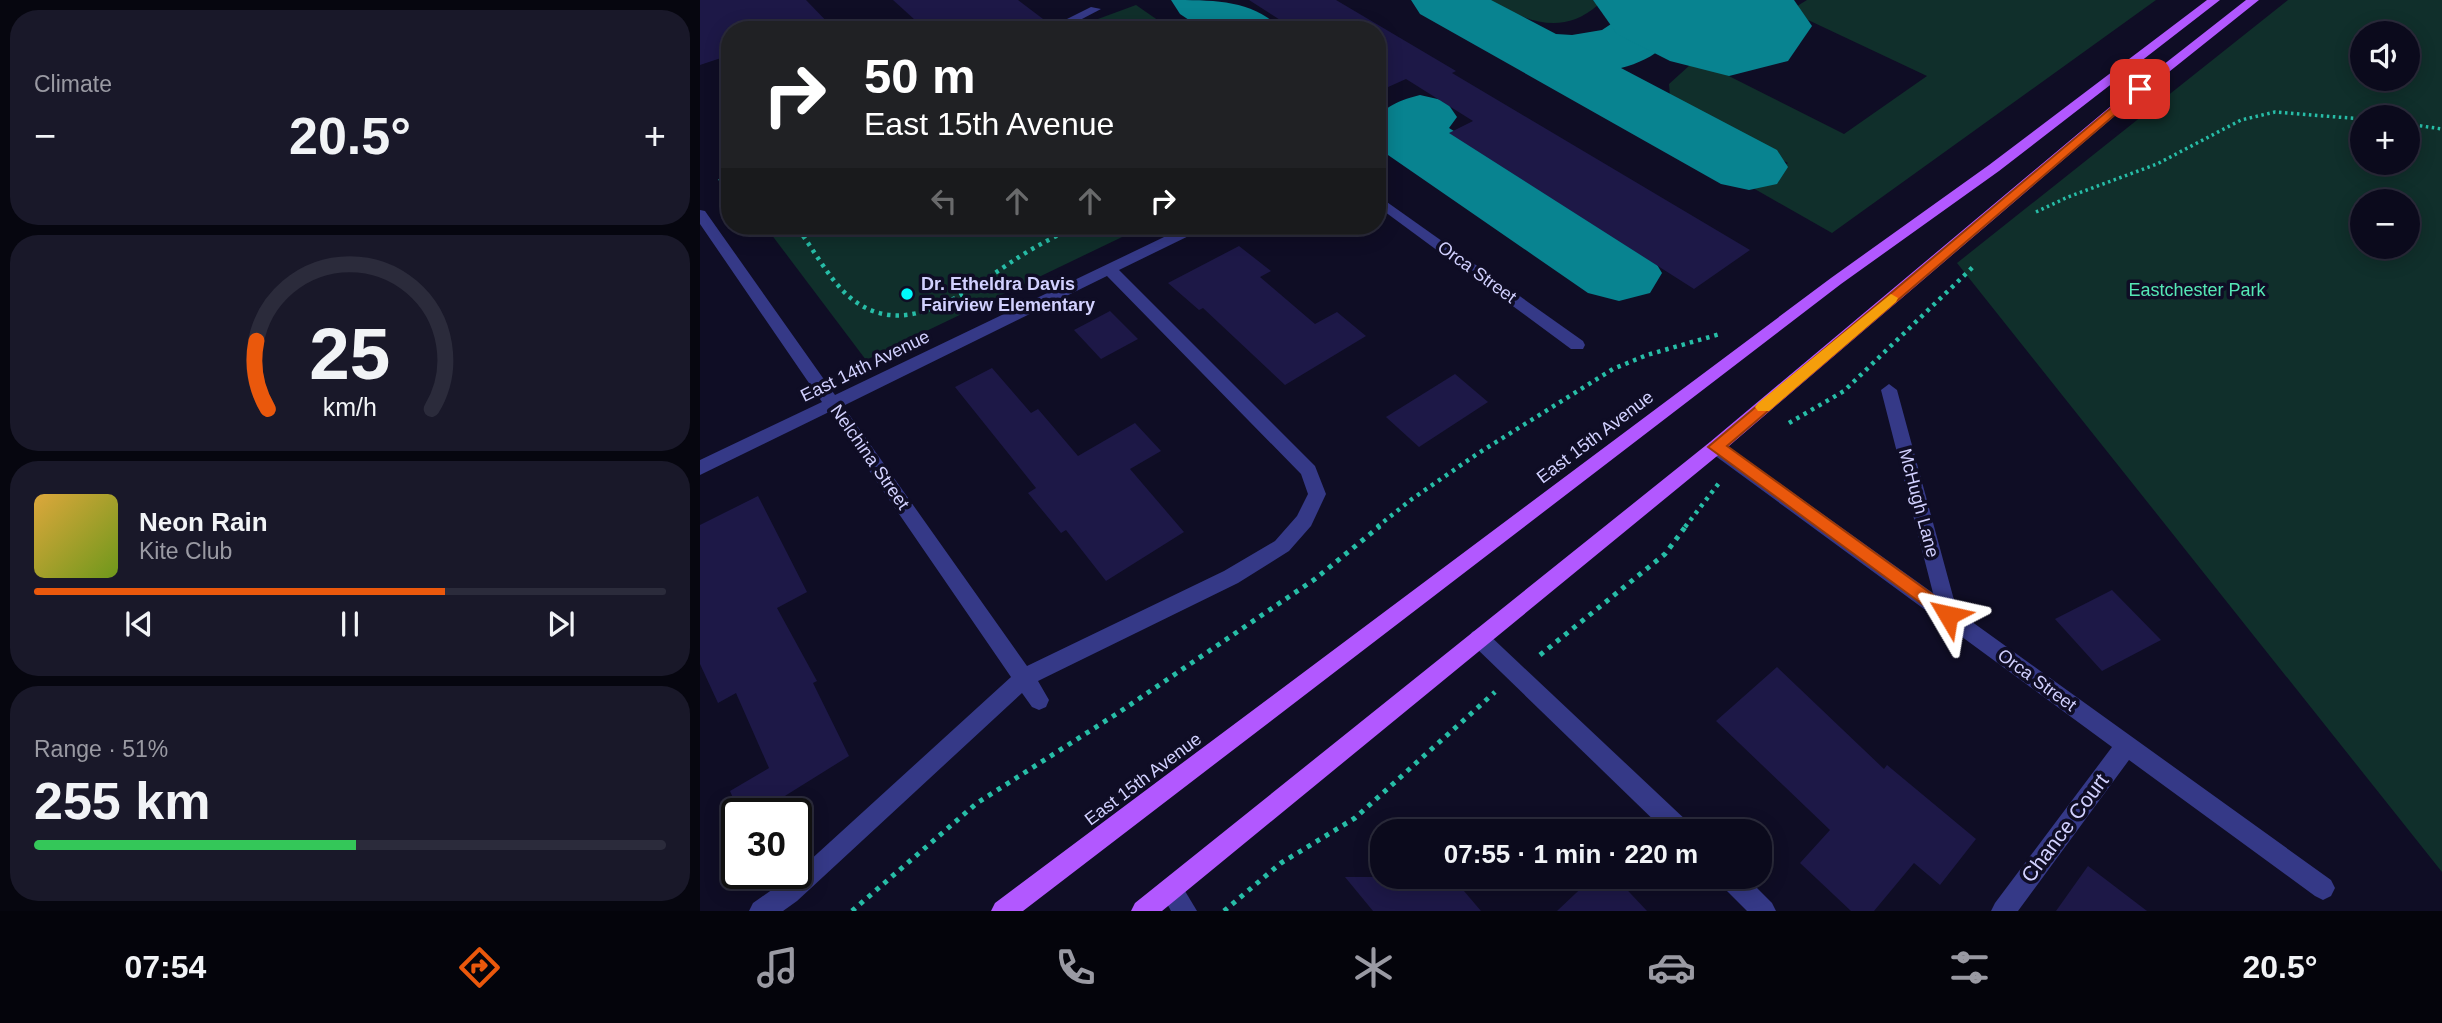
<!DOCTYPE html>
<html lang="en">
<head>
<meta charset="utf-8">
<style>
  body { margin:0; font-family:Arial,sans-serif; background:#191829; color:#f1f3f6; height:100vh; display:flex; flex-direction:column; font-size:26px; white-space:nowrap }
  * { box-sizing:border-box; margin:0 }
  p { font-size:23px; color:#9a9aa3 }
  .icon { flex:none; width:38px; height:38px; fill:none; stroke:currentColor; stroke-width:2; stroke-linecap:round; stroke-linejoin:round }
  .map { position:relative; flex:1; overflow:hidden }
  .details { display:flex; flex-direction:column; gap:10px; padding:10px; background:#06060f; width:700px }
  .details>* { flex:none }
  .banner { position:absolute; left:21px; top:21px; width:665px; height:214px; border-radius:28px; box-shadow:0 4px 18px #0003,0 0 0 2px #2b2b3b; background:#202124; color:#fff; overflow:hidden }
  .controls { position:absolute; left:1650px; top:21px; display:grid; gap:14px }
  .controls a { display:grid; place-items:center; width:70px; height:70px; border-radius:50%; background:#0b0a1c; box-shadow:0 4px 18px #0003,0 0 0 2px #2b2b3b; font-size:35px }
  .speed { position:absolute; left:21px; top:798px; display:flex; gap:14px; font-size:35px; font-weight:700; text-align:center }
  .speed>* { display:grid; place-content:center; width:91px; height:91px; border-radius:50%; background:#0b0a1c; box-shadow:0 4px 18px #0003,0 0 0 2px #2b2b3b; line-height:1 }
  .speed .limit { border:4px solid #111; border-radius:10px; background:#fff; color:#111 }
  .pin { position:absolute; display:grid; place-items:center; width:60px; height:60px; color:#fff; margin:-30px; border-radius:14px; box-shadow:0 4px 10px #0006 }
  .me { position:absolute; width:77px; margin:-38px; rotate:306deg; stroke-linejoin:round; filter:drop-shadow(0 0 5px #0008) }
  .turn { display:flex; align-items:center; gap:24px; height:147px; padding:0 28px; font-size:32px }
  .turn .icon { width:91px; height:91px; stroke-width:2.5 }
  .turn b { display:block; font-size:49px; line-height:60px }
  .lanes { display:flex; align-items:center; height:66px; padding:0 28px; background:#0003; justify-content:center; gap:35px; direction:ltr }
  .lanes .off { opacity:.35 }
  .big { font-size:52px; font-weight:700; line-height:1.1 }
  .details .tile { flex:1; display:flex; flex-direction:column; justify-content:center; gap:10px; min-width:0; padding:0 24px; border-radius:28px; background:#191829 }
  .details .dial { align-items:center; gap:0 }
  .dial svg { height:182px; overflow:visible; fill:none; stroke:#2b2b3b; stroke-width:7; stroke-linecap:round; text-anchor:middle }
  .dial text { fill:#f1f3f6; stroke:none }
  .song { display:flex; align-items:center; gap:21px }
  .cover { width:84px; height:84px; border-radius:10px; background:linear-gradient(135deg,hsl(40 70% 55%),hsl(80 70% 35%)) }
  .played { height:7px; border-radius:4px; background:linear-gradient(90deg,#ea580c 65%,#2b2b3b 65%) }
  .keys { display:flex; justify-content:space-around; direction:ltr }
  .heat { display:flex; justify-content:space-between; align-items:center; font-size:38px; direction:ltr }
  .charge { height:10px; border-radius:5px; background:linear-gradient(90deg,#34c759 51%,#2b2b3b 0) }
  .trip { position:absolute; left:670px; top:819px; width:402px; height:70px; border-radius:28px; background:#0b0a1c; box-shadow:0 4px 18px #0003,0 0 0 2px #2b2b3b; font-weight:700; line-height:70px; text-align:center }
  .menu { display:flex; height:112px; justify-content:space-around; align-items:center; background:#04040b; color:#9a9aa3 }
  .menu .icon { width:49px; height:49px }
  .menu .selected { color:#ea580c }
  .menu b { font-size:32px; color:#f1f3f6 }
  main { display:flex; flex:1; min-height:0 }
  .map>svg:first-child { display:block }
</style>
</head>
<body>
<main>
<section class="details">
<div class="tile"><p>Climate</p>
<div class="heat"><a>−</a><b class="big">20.5°</b><a>+</a></div>
</div>
<div class="tile dial"><svg viewBox="0 0 100 80">
<path d="M14 69A42 42 0 1 1 86 69"/>
<path d="M14 69A42 42 0 0 1 9 39" stroke="#ea580c"/>
<text x="50" y="56" font-size="32" font-weight="700">25</text>
<text x="50" y="72" font-size="11">km/h</text>
</svg></div>
<div class="tile">
<div class="song"><i class="cover"></i><div><b>Neon Rain</b><p>Kite Club</p></div></div>
<div class="played"></div>
<div class="keys"><svg class="icon" aria-label="previous" viewBox="0 0 24 24"><path d="M18 5L8 12l10 7zM5 5v14"/></svg><svg class="icon" aria-label="pause" viewBox="0 0 24 24"><path d="M8 5v14M16 5v14"/></svg><svg class="icon" aria-label="next" viewBox="0 0 24 24"><path d="M6 5l10 7-10 7zM19 5v14"/></svg></div>
</div>
<div class="tile"><p>Range · 51%</p><b class="big">255 km</b><div class="charge"></div></div>
</section>
<div class="map">
<svg width="1742" height="911" viewBox="0 0 1742 911">
  <rect width="100%" height="100%" fill="#0f0d25"/>
  <g fill="#102f2b" fill-rule="evenodd">
    <path d="M787 0H893L898 5C860 38 824 19 787 0Z"/>
    <path d="M1107 0H1456L1132 233 1053 188 1088 163 985 109 970 96 969 84 990 65 1003 63 1144 134 1227 76 1089 11Z"/>
    <path d="M1588 0H1742V872L1257 263ZM1708 33V79H1662V33ZM1708 117V163H1662V117ZM1708 201V247H1662V201Z"/>
    <path d="M436 5 472 30H368Z"/>
    <path d="M65 226H445L166 360Z"/>
  </g>
  <g fill="none" stroke-linecap="round" stroke-linejoin="round">
    <g fill="#088390" fill-rule="evenodd">
      <path d="M471 0C515 0 554 0 582 30H504L480 14Z"/>
      <path d="M711 0H791L856 34 872 35 902 30 917 20 924 4 921 0H985L988 4C979 40 956 59 921 68L1077 150 1088 167 1077 184 1049 190 1021 184 720 14Z"/>
      <path d="M720 95 746 101 757 117 749 128 950 253 962 273 950 293 919 301 888 293 688 155C663 118 684 104 720 95Z"/>
    </g>
    <path fill="#088390" fill-rule="evenodd" d="M893 0H1094L1112 26 1088 61 1029 76 970 61 917 34Z"/>
  </g>
  <g fill="#1d1847">
    <path d="M0 0H106L135 30H30V55L0 65Z"/>
    <path d="M193 0H318L343 19 314 30H226Z"/>
    <path d="M549 0H636L756 71 752 73 1050 250 994 289 749 133 773 121 706 79 677 92V30H596Z"/>
    <path d="M539 246 571 271 560 277 615 324 637 312 666 336 585 385 503 308 499 310 468 283Z"/>
    <path d="M410 311 438 339 401 359 374 330Z"/>
    <path d="M292 368 331 413 338 409 378 456 435 423 461 451 430 469 484 532 406 581 366 530 361 533 328 493 336 488 255 387Z"/>
    <path d="M755 374 788 402 719 447 686 417Z"/>
    <path d="M58 496 107 592 77 608 117 681 113 683 149 756 56 814H40L30 791 69 768 36 693 18 703 0 664V525Z"/>
    <path d="M1412 590 1461 640 1402 671 1355 619Z"/>
    <path d="M1077 667 1184 769 1187 765 1276 839 1240 885 1214 863 1174 911H1151L1100 863 1130 830 1016 721Z"/>
    <path d="M1388 866 1447 911H1356Z"/>
    <path d="M645 877H752L781 911H673Z"/>
    <path d="M893 877H915L947 911H857Z"/>
  </g>
  <g fill="none" stroke-linecap="round" stroke-linejoin="round">
    <g stroke="#27bda7" stroke-width="3.5" stroke-dasharray="2.5 3.5" stroke-linecap="butt">
      <path d="M1708 124 1742 129"/>
      <path d="M19 181 30 177"/>
      <path d="M1336 212 1368 197 1457 164 1541 120 1575 112 1662 119"/>
      <path d="M96 226 99 230"/>
      <path d="M368 230 377 226"/>
    </g>
    <g stroke="#27bda7" stroke-width="4.5" stroke-dasharray="3.5 5" stroke-linecap="butt">
      <path d="M98 229C116 252 133 288 159 304 213 339 275 285 319 257 336 246 354 237 371 229"/>
      <path d="M1089 423 1144 391 1274 266"/>
      <path d="M677 527 712 499 777 454 913 369 947 355 1020 334"/>
      <path d="M985 527 1019 483"/>
    </g>
    <g stroke="#27bda7" stroke-width="5" stroke-dasharray="4.5 6" stroke-linecap="butt">
      <path d="M840 655 965 554 986 526"/>
      <path d="M152 911 277 803 418 713 615 579 680 526"/>
      <path d="M524 911 581 863 655 818 795 692"/>
    </g>
    <g fill="#353987" fill-rule="evenodd">
      <path d="M391 7 401 9 361 30H345Z"/>
      <path d="M677 195 883 341 885 345 883 349H871L677 206Z"/>
      <path d="M0 210 5 211 135 395 487 226H505L503 229 419 270 615 466 626 494 611 526 589 551 538 583 338 681 349 700 346 707 339 710 332 707 322 693 97 901 83 911H49L53 903 96 873 311 677 129 412 0 475V460L122 402 0 224ZM407 276 601 474 608 494 597 516 575 541 524 571 327 666 143 406Z"/>
      <path d="M1189 384 1197 390 1257 611 1631 880 1635 888 1631 896 1623 900 1615 896 1429 760 1318 911H1291L1295 903 1412 747 1010 452 1007 447 1010 442H1022L1233 593 1181 390Z"/>
      <path d="M779 629 786 632 989 823 992 831H965L772 644 769 638 772 632Z"/>
      <path d="M471 877 479 881 497 911H471L459 889 463 881Z"/>
      <path d="M1017 877H1046L1072 903 1076 911H1047L1021 885Z"/>
    </g>
    <g fill="#b258ff" fill-rule="evenodd">
      <path d="M1507 0H1520L1299 171 1141 284 323 911H291L295 903 1131 278 1289 165Z"/>
      <path d="M1546 0H1559L1425 107 1022 452 462 911H431L435 903 1010 442 1417 101Z"/>
    </g>
  </g>
  <path fill="#ea580c" stroke="#983908" stroke-width="2" d="M1436 87 1445 89 1027 446 1254 610 1257 615 1254 621 1248 623 1008 447Z"/>
  <path fill="#f59e0b" d="M1191 294 1198 298 1196 302 1069 411H1058L1055 407 1058 403Z"/>
  <circle fill="#00f9fc" stroke="#0f0d25" stroke-width="2.5" cx="207" cy="294" r="7"/>
  <g text-anchor="middle" stroke-width="7" stroke-linejoin="round" paint-order="stroke">
    <g font-size="18" fill="#d2d1ff" stroke="#0f0d25">
      <text transform="translate(777 272) rotate(36)" y="6">Orca Street</text>
      <text transform="translate(165 366) rotate(-26)" y="6">East 14th Avenue</text>
      <text transform="translate(895 437) rotate(-37)" y="6">East 15th Avenue</text>
      <text transform="translate(170 457) rotate(55)" y="6">Nelchina Street</text>
      <text transform="translate(1219 503) rotate(75)" y="6">McHugh Lane</text>
      <text transform="translate(1337 680) rotate(36)" y="6">Orca Street</text>
      <text transform="translate(443 779) rotate(-37)" y="6">East 15th Avenue</text>
    </g>
    <g font-size="18" font-weight="bold" fill="#d2d1ff" stroke="#0f0d25" text-anchor="start">
      <text x="221" y="290">Dr. Etheldra Davis<tspan x="221" dy="21">Fairview Elementary</tspan></text>
    </g>
    <g font-size="18" fill="#55e7b5" stroke="#0f0d25">
      <text x="1497" y="296">Eastchester Park</text>
    </g>
    <g font-size="21" fill="#d2d1ff" stroke="#0f0d25">
      <text transform="translate(1365 828) rotate(-53)" y="7">Chance Court</text>
    </g>
  </g>
</svg>
<div class="controls">
<a><svg class="icon" aria-label="sound" viewBox="0 0 24 24"><path d="M4 9h4l5-4v14l-5-4H4zM17 9q2 3 0 6"/></svg></a>
<a>+</a>
<a>−</a>
</div>
<div class="speed"><div class="limit">30</div></div>
<div class="pin" style="left:1440px;top:89px;background:#d93025"><svg class="icon" aria-label="arrive" viewBox="0 0 24 24"><path d="M6 21V4h12l-3 4 3 4H6"/></svg></div>
<svg class="me" style="left:1248px;top:615px" viewBox="-20 -20 40 40"><path d="M0-17L14 15 0 8-14 15z" fill="#ea580c" stroke="#fff" stroke-width="4"/></svg>
<div class="trip">07:55 · 1 min · 220 m</div>
<div class="banner">
<div class="turn"><svg class="icon" aria-label="right" viewBox="0 0 24 24"><path d="M7 20v-9h11M14 6l5 5-5 5"/></svg><div><b>50 m</b>East 15th Avenue</div></div>
<div class="lanes"><svg class="icon off" aria-label="left" viewBox="0 0 24 24"><path d="M17 20v-9H6M10 6l-5 5 5 5"/></svg><svg class="icon off" aria-label="ahead" viewBox="0 0 24 24"><path d="M12 20V5M6 11l6-6 6 6"/></svg><svg class="icon off" aria-label="ahead" viewBox="0 0 24 24"><path d="M12 20V5M6 11l6-6 6 6"/></svg><svg class="icon" aria-label="right" viewBox="0 0 24 24"><path d="M7 20v-9h11M14 6l5 5-5 5"/></svg></div>
</div>
</div>
</main>
<nav class="menu">
<b>07:54</b>
<svg class="icon selected" aria-label="directions" viewBox="0 0 24 24"><path d="M12 3l9 9-9 9-9-9zM9 14v-3h6M13 9l2 2-2 2"/></svg>
<svg class="icon" aria-label="music" viewBox="0 0 24 24"><path d="M9 18V5l10-2v13"/><circle cx="6" cy="18" r="3"/><circle cx="16" cy="16" r="3"/></svg>
<svg class="icon" aria-label="phone" viewBox="0 0 24 24"><path d="M5 4h4l2 5-3 2q2 4 5 5l2-3 5 2v4C11 20 4 13 5 4z"/></svg>
<svg class="icon" aria-label="climate" viewBox="0 0 24 24"><path d="M12 3v18M4 7l16 10M4 17L20 7"/></svg>
<svg class="icon" aria-label="car" viewBox="0 0 24 24"><path d="M5 17H2v-5l4-1 3-4h7l3 4 3 1v5h-3M9 17h6M6 11h13"/><circle cx="7" cy="17" r="2"/><circle cx="17" cy="17" r="2"/></svg>
<svg class="icon" aria-label="filters" viewBox="0 0 24 24"><path d="M4 7h16M4 17h16"/><circle cx="9" cy="7" r="2"/><circle cx="15" cy="17" r="2"/></svg>
<b>20.5°</b>
</nav>
</body>
</html>
